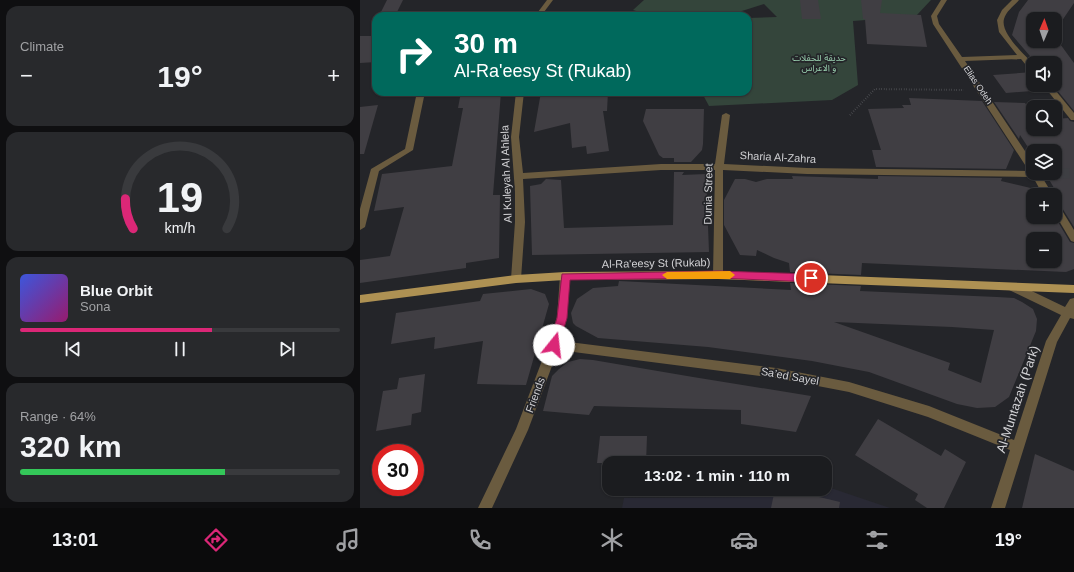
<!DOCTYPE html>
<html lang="en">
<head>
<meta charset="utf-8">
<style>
  body { margin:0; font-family:Arial,"Noto Sans Arabic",sans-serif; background:#28292c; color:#f1f3f6; height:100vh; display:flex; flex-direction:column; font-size:15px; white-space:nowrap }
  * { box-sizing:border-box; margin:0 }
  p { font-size:13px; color:#a0a1a4 }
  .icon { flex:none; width:22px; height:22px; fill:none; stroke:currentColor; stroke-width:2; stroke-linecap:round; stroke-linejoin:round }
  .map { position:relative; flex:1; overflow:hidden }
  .details { display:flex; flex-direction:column; gap:6px; padding:6px; background:#0f0f11; width:360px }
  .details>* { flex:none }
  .banner { position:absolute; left:12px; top:12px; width:380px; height:84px; border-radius:12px; box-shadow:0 1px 3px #0004,0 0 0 1px #393a3d; background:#00695c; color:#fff; overflow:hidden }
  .needle { width:26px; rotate:2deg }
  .tools { position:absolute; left:666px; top:12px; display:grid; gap:8px }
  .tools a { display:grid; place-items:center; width:36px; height:36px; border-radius:8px; background:#1b1c1f; box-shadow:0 1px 3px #0004,0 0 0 1px #393a3d; font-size:20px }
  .speed { position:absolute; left:12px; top:444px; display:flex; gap:8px; font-size:20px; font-weight:700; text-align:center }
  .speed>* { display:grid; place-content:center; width:52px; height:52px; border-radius:50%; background:#1b1c1f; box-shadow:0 1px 3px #0004,0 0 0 1px #393a3d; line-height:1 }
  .speed .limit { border:6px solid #d22; background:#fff; color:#111 }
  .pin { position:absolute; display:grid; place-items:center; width:34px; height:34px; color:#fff; margin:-17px; border:2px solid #fff; border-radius:50%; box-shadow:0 1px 4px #0007 }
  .me { position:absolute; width:44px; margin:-22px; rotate:16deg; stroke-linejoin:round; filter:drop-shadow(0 0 3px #0008) }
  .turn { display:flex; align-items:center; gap:14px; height:84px; padding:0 16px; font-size:18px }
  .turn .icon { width:52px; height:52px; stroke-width:2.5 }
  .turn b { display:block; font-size:28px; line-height:34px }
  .big { font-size:30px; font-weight:800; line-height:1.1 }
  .details .widget { flex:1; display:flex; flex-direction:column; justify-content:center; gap:6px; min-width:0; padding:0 14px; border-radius:12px; background:#28292c }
  .details .dial { align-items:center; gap:0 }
  .dial svg { height:104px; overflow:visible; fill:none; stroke:#393a3d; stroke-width:7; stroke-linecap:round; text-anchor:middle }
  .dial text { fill:#f1f3f6; stroke:none }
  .song { display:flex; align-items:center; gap:12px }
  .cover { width:48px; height:48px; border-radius:6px; background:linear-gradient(135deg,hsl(230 70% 55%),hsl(320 70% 35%)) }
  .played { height:4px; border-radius:2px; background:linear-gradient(90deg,#db2777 60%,#393a3d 60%) }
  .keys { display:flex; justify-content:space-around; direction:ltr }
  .heat { display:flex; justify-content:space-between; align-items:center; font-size:22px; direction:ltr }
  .charge { height:6px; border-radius:3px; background:linear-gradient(90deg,#34c759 64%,#393a3d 0) }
  .trip { position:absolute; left:242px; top:456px; width:230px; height:40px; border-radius:12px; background:#1b1c1f; box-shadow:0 1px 3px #0004,0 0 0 1px #393a3d; font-weight:800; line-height:40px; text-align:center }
  .tab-bar { display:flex; height:64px; justify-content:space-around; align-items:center; background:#0b0b0c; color:#a0a1a4 }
  .tab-bar .icon { width:28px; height:28px }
  .tab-bar .on { color:#db2777 }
  .tab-bar b { font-size:18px; color:#f1f3f6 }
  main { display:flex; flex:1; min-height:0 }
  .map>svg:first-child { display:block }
</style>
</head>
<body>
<main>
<section class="details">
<div class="widget"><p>Climate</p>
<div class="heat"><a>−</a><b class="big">19°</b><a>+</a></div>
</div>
<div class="widget dial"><svg viewBox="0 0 100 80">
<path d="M14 69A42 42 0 1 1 86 69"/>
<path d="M14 69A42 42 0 0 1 8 46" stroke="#db2777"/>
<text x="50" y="56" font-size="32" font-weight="700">19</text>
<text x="50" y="72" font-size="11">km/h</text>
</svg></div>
<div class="widget">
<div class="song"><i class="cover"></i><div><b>Blue Orbit</b><p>Sona</p></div></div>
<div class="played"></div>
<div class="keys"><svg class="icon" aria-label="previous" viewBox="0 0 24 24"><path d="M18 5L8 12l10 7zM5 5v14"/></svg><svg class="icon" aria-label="pause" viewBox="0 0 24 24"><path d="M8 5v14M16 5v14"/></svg><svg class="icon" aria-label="next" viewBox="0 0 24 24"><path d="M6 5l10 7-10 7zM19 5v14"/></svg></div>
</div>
<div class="widget"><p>Range · 64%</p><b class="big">320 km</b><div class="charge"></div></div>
</section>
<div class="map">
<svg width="714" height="508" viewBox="0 0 714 508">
  <rect width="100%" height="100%" fill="#242529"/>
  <path fill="#292934" d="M465 486 530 508H262L264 498 394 497 396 489H465Z"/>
  <path fill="#34453b" d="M284 0H571L556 16 493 21 498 85 472 100 349 106 342 93 295 92H388V18L417 17 404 4 366 16H292L273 10Z"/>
  <g fill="#403e43" fill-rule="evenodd">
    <path d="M27 0H43L35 16H19Z"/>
    <path d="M440 0H458L461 19H442Z"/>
    <path d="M501 0H522L520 13 561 15 567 47 507 44 505 19H503Z"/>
    <path d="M668 0H714V3L695 31V19H673V41H695V37L714 63V111L693 85H695V63H676L652 35 659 12Z"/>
    <path d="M0 36H16V62L0 63Z"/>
    <path d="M673 72V85H682L685 90 646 93 633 75Z"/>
    <path d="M101 92H141L133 195H140L139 258 106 263V268L0 283V260L30 256 44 207 14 211 22 174 92 166 103 108H98Z"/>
    <path d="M181 92H248L247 111H243L249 151 227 154 226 146 212 148 210 123 174 132Z"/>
    <path d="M549 98 622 101 654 150 646 169 516 167 512 150H521L508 109 544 108 542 105H551Z"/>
    <path d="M634 102 665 103 673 114V129H695V119L708 118 710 121 714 122V227L699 203 695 202 694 194 699 196 688 178 690 173H695V151H673V155L660 135 659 139Z"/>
    <path d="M18 105 4 154H0V107Z"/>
    <path d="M286 109H344L343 144 342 150 331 162H314V158H303L299 155 283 121Z"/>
    <path d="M314 172H324L322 175 346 174 349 252 172 255 170 186 181 184 186 179 201 180 204 228 313 225Z"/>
    <path d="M432 176 518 179V176L642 178 641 181 679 190 681 195H673V217H695L710 242 714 243V269L706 272 502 263 501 275 430 272 429 263 414 258 397 250 396 256 380 255 364 225V200L375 179H385L396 182 407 179H433ZM673 239H695V261H673Z"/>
    <path d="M259 281 431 290 430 283 501 286 500 291 637 297 654 298 662 302 673 309 677 319 676 331 649 397 635 407 617 408 597 404 509 372 452 361 348 347 238 338 216 326 213 323 211 313 217 299 233 288 258 286ZM474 322 592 327 634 330 621 383 588 370 590 363Z"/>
    <path d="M171 289 185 294 189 304 166 385 117 384 123 341 74 349 75 337 31 344 36 313 120 301 123 294Z"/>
    <path d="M220 359 233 360 333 377 451 396 436 432 381 424V410L234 406 229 415 183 411 192 376 199 369 208 362Z"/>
    <path d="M65 374 61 412 52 414 51 425 16 431 23 391 37 389 39 378Z"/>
    <path d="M518 419 581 456 585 449 606 462 584 508H567L555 500 558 494 495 455Z"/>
    <path d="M240 436H287L286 463H237Z"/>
    <path d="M675 454 714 471V508H662Z"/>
    <path d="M415 489H426L480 502 479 508H411Z"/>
  </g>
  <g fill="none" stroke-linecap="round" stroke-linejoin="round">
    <path stroke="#3e3f43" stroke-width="10" stroke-dasharray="10 4.5" stroke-linecap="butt" d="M685 174 714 173"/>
    <path stroke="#5d5e62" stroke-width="2" stroke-dasharray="0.5 2" stroke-linecap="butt" d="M490 115 515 89 604 90"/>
    <g fill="#6a5b3f" fill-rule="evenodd">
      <path d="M187 0H193L181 16H175Z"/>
      <path d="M581 0H587L577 16 579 24 602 57 657 55 639 32 637 20 642 10 652 0H659C654 6 646 11 644 19 640 33 665 55 673 64V70H670L661 59 605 61 673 163V173H689L688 176 682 177 693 195H683L673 177 447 174 363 170V275L362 278H354L353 275 355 170H301L163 179 165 222 161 279 160 282H152L151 279 155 222V192L151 137 156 92H164L159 137 163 173 301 164H355L362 115 366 113 370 115 364 164 447 168 669 171 573 24 571 16Z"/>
      <path d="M683 85H691L714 113V120H711Z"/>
      <path d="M57 92H65L53 150 19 171 5 227 0 230V209L11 169 45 149Z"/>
      <path d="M695 203 698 204 714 230V242L711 241 695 214Z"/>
      <path d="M205 272 209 273 210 276 207 317 201 341 416 368 489 382 569 406 654 440 686 341 701 315 647 289 646 286 647 283H655L705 307 710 299 714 298V319L710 318 697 342 645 508H631L650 450 568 417 489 392 416 378 198 350 168 430 132 508H118L156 429 188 345 197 317 200 276 201 273Z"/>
    </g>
    <path fill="#ae9153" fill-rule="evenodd" d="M358 271 714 285V293L358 279 205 280 156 283 0 303V295L156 275 205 272Z"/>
  </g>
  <path fill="#db2777" stroke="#8e194d" d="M358 271 451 274 455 278 451 282 358 278 210 280 207 318 199 345 198 348 194 349 191 348 189 345 197 318 202 274Z"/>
  <path fill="#f59e0b" d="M370 271 375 275 370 279H307L302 275 307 272Z"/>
  <g text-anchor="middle" stroke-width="3.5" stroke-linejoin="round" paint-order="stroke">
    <g font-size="9" fill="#9ad1b0" stroke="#242529">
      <text x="459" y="61">حديقة للحفلات<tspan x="459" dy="10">و الاعراس</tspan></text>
    </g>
    <g font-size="9" fill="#d1d1d4" stroke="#242529">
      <text transform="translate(618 85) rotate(56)" y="3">Elias Odeh</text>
    </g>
    <g font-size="11" fill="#d1d1d4" stroke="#242529">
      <text transform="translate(418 157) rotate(3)" y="4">Sharia Al-Zahra</text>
      <text transform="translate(146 174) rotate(-92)" y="4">Al Kuleyah Al Ahlela</text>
      <text transform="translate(348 194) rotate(-89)" y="4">Dunia Street</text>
      <text transform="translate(296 263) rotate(-1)" y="4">Al-Ra'eesy St (Rukab)</text>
      <text transform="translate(430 376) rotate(10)" y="4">Sa’ed Sayel</text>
      <text transform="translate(175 395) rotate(-70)" y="4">Friends</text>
    </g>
    <g font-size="13" fill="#d1d1d4" stroke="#242529">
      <text transform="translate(657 399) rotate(-72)" y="5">Al-Muntazah (Park)</text>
    </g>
  </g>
</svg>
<div class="tools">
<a><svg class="needle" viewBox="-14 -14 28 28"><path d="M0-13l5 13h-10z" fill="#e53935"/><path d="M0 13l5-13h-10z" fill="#a0a1a4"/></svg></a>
<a><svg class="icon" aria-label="sound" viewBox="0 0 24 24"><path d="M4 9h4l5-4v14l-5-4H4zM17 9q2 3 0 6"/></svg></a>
<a><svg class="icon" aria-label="search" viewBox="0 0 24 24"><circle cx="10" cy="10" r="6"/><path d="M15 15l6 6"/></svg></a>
<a><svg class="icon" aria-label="layers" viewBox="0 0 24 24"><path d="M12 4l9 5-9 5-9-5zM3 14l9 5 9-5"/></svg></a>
<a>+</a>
<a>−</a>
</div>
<div class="speed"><div class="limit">30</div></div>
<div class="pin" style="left:451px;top:278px;background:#d93025"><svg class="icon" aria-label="arrive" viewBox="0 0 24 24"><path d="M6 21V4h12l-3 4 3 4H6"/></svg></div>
<svg class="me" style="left:194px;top:345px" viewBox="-20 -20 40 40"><circle r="19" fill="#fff"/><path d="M0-13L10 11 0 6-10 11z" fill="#db2777"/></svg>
<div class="trip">13:02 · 1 min · 110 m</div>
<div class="banner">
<div class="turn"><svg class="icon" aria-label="right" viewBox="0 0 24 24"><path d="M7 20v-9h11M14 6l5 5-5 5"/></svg><div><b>30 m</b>Al-Ra'eesy St (Rukab)</div></div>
</div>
</div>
</main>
<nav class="tab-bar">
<b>13:01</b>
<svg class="icon on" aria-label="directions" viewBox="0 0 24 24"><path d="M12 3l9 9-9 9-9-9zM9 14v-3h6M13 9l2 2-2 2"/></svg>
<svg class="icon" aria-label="music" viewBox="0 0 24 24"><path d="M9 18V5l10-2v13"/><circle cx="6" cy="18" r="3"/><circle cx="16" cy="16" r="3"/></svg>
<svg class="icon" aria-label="phone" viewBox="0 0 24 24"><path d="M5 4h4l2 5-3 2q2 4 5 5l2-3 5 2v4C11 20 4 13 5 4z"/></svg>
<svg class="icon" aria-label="climate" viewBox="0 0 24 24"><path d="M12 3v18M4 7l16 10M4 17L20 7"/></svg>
<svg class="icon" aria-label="car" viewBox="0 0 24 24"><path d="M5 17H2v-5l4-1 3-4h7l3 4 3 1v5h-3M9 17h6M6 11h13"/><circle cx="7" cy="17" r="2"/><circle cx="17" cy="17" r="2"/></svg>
<svg class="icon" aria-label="filters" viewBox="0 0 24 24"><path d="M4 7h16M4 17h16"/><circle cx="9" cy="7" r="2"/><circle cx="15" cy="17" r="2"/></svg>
<b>19°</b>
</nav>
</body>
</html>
